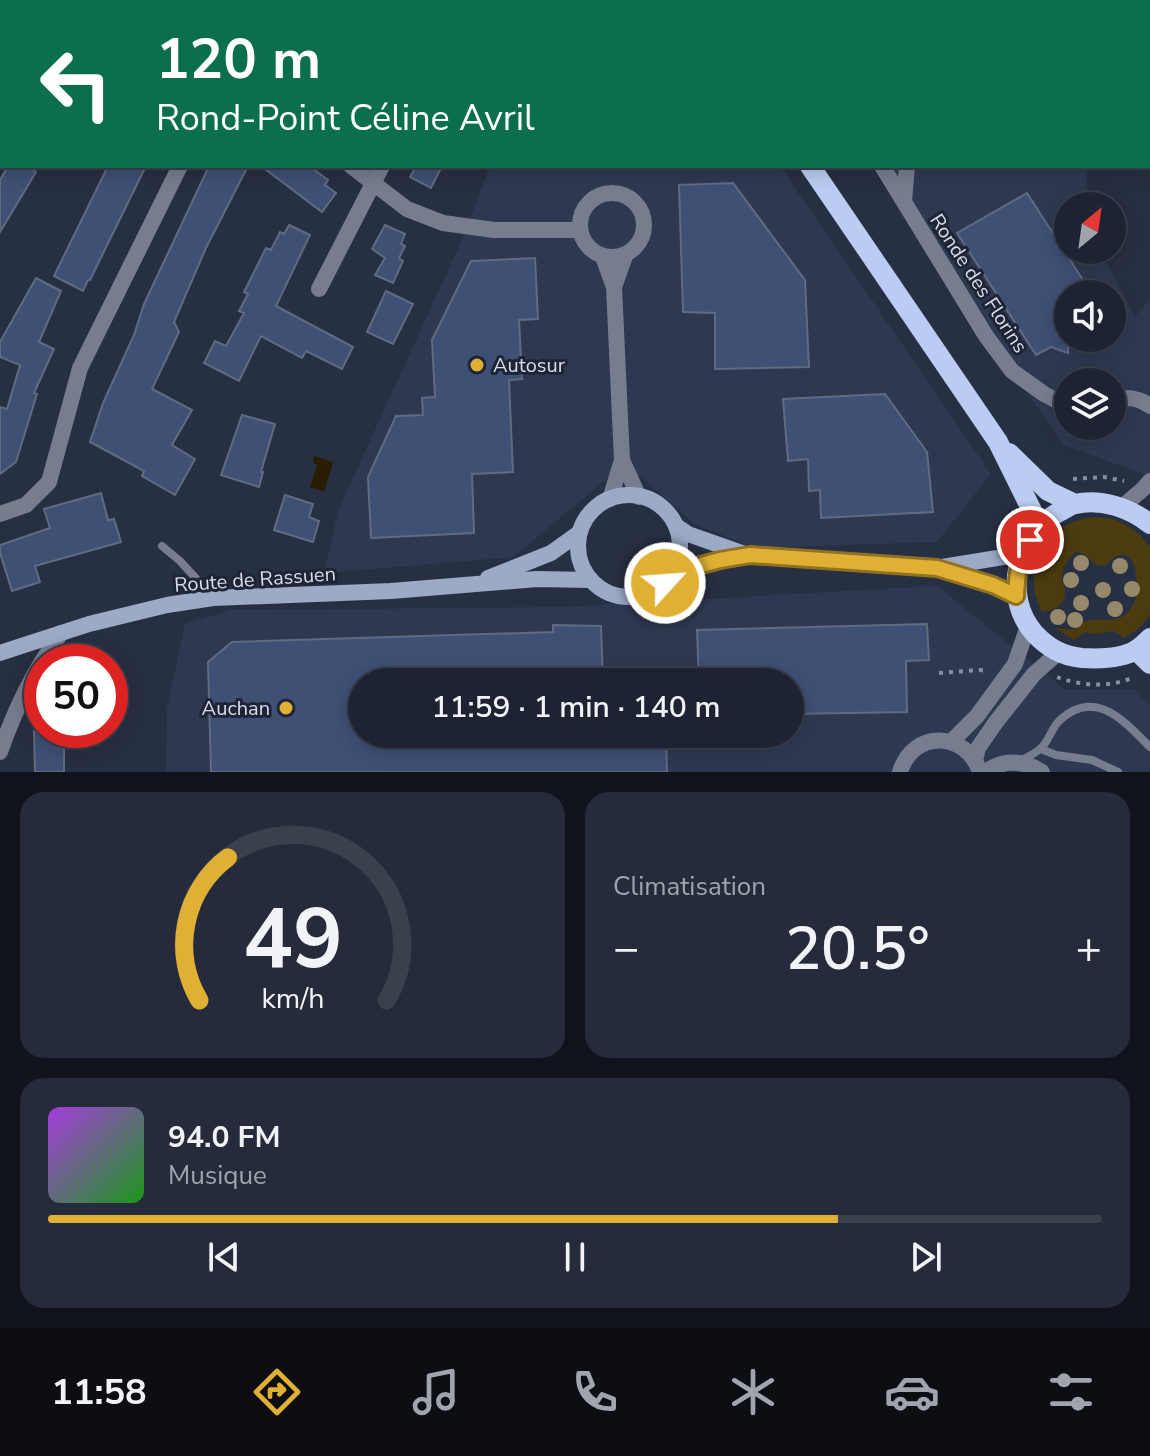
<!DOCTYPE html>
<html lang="fr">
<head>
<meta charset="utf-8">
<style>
  body { margin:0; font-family:"Nunito Sans",sans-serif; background:#252b3a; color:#f1f3f6; height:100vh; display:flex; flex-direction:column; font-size:30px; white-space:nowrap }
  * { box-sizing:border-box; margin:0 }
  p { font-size:26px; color:#a0a4ac }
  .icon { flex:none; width:44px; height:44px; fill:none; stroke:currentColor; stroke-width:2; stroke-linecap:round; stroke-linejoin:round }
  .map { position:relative; height:772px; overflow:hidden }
  .sheet { display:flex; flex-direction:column; gap:20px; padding:20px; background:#10131c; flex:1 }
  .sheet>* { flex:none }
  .banner { position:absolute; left:0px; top:0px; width:1150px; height:168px; box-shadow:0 4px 20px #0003,0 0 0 2px #3b404d; background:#0b6e4f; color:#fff; overflow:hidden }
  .needle { width:52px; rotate:29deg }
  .buttons { position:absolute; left:1054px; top:192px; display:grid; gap:16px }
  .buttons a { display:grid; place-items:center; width:72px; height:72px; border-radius:50%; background:#1d2332; box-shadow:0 4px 20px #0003,0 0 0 2px #3b404d; font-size:40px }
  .speed { position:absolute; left:24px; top:644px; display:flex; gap:16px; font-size:40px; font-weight:700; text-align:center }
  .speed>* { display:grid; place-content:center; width:104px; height:104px; border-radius:50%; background:#1d2332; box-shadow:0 4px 20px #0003,0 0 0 2px #3b404d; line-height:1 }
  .speed .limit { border:12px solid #d22; background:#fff; color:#111 }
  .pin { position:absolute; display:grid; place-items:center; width:68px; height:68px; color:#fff; margin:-34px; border:4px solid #fff; border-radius:50%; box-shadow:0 2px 8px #0007 }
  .me { position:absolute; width:88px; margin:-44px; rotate:64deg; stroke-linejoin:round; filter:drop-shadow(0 0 6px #0008) }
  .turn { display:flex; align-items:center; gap:28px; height:168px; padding:0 24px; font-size:36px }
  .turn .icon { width:104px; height:104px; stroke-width:2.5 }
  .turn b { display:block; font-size:56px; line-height:68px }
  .big { font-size:60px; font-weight:600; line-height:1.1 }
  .sheet .card { flex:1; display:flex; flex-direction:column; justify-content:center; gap:12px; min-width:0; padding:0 28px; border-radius:24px; background:#252b3a }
  .sheet .dial { align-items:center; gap:0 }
  .dial svg { height:208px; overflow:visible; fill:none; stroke:#3b404d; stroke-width:7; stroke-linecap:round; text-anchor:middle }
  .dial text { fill:#f1f3f6; stroke:none }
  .song { display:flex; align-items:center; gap:24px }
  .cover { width:96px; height:96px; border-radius:12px; background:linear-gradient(135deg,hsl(280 70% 55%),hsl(120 70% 35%)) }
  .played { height:8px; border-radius:4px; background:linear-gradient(90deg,#dfb034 75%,#3b404d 75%) }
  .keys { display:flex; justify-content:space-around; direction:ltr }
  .heat { display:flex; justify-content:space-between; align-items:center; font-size:44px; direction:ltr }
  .sheet .tiles { flex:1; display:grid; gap:20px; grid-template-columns:1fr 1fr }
  .card:last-child { grid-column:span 2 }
  .trip { position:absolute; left:348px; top:668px; width:456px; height:80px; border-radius:40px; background:#1d2332; box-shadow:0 4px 20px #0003,0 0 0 2px #3b404d; font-weight:600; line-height:80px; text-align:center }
  .dock { display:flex; height:128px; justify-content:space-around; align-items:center; background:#0c0e14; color:#a0a4ac }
  .dock .icon { width:56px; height:56px }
  .dock .on { color:#dfb034 }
  .dock b { font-size:36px; color:#f1f3f6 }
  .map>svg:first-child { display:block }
</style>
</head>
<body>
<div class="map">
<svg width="1150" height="772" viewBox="0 0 1150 772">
  <rect width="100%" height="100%" fill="#272f42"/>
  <g fill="#2e3951" fill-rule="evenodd">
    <path d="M761 0H1109L1108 2H762Z"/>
    <path d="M490 166H780L991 474 937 542 754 548 695 524 640 476 604 481 513 557 324 573 338 511 460 244Z"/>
    <path d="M874 166H1086L1087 206H1068V250H1100L1135 316 1150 300V476L1063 445ZM1068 294H1112V338H1068ZM1068 382H1112V426H1068Z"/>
    <path d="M937 586 1066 690 1134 689 1150 705V772H166L167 708 185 624 231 610 564 607ZM362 682H790V734H362Z"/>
  </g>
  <path fill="#4b3b0f" d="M1097 517 1113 519 1130 527 1140 535 1150 547V615L1137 630 1123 638 1114 631 1095 634 1085 632 1074 640 1055 628C1060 628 1069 630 1074 629 1076 629 1082 622 1084 622 1098 616 1113 625 1126 614 1132 609 1136 600 1137 592 1138 588 1135 565 1133 562 1131 558 1127 555 1123 555 1112 554 1111 565 1102 566 1092 566 1089 553 1076 552 1068 558 1061 571 1062 580 1063 588 1066 585 1065 593 1065 606 1052 611 1042 612 1020 566 1046 520 1097 517Z"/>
  <path fill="#291d00" d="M314 456 333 462 324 492 310 487 317 466 313 461Z"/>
  <g fill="#3f5075" stroke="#616b80" stroke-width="2">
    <path d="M8 166H28L36 172 0 232V180Z"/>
    <path d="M108 166H146L90 280H88L83 291 54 276Z"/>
    <path d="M209 166H248L206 248 174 322 179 332 152 389 192 410 172 445 195 459 175 495 142 476 144 471 90 442 103 403 134 335 144 304Z"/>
    <path d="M261 166H309L328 180 325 185 336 193 322 212Z"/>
    <path d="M416 166H442L431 188 410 177Z"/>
    <path d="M733 183 805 280 809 367 715 369V313L683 312 679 185Z"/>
    <path d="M1027 193 1092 294H1068V353L1051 347 1036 355 957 233Z"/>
    <path d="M289 225 310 235 276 306 353 347 342 369 306 351 302 358 261 336 239 381 204 363 215 341 226 346 244 313 239 311 248 294 244 292 266 248 271 250 280 232 284 234Z"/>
    <path d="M385 225 405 234 401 244 405 246 399 258 403 261 393 283 375 275 385 258 372 249Z"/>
    <path d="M535 258 538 319 519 320 522 379 509 380 513 472 472 474 474 533 371 538 368 477 396 416 423 415 422 398 435 397 432 340 471 261Z"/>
    <path d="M36 278 61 291 39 342 54 349 34 393 37 394 16 462 0 474V407L7 409 20 365 0 357V342Z"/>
    <path d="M386 291 413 304 393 344 367 332Z"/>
    <path d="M885 394 927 452 933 512 821 518 820 490 809 491 808 459 788 461 783 399Z"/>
    <path d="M242 415 275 424 261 472H263L259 487 221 475Z"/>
    <path d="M101 493 108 520 114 519 121 542 35 566 40 582 12 591 0 553V545L50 528 44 509Z"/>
    <path d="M285 495 313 504 309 517 319 521 313 542 274 530Z"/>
    <path d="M927 624 929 660 906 661 907 712 790 714V682H699L697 630Z"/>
    <path d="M553 625 601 626 603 682H362V734H666L667 772H211L208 662 232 642 553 632Z"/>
    <path d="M43 730H64V772H35L34 731Z"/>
  </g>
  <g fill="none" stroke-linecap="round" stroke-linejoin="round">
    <g stroke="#888f9e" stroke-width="4" stroke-dasharray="4 6" stroke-linecap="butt">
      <path d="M150 0 154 2"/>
      <path d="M1073 479 1104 477 1124 481"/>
      <path d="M1002 539 1014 519"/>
      <path d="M939 673 980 670 986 671"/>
      <path d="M1057 677C1081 686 1110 688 1134 677"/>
    </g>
    <g stroke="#757d8f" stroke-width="8">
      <path d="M162 546 180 561 213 597"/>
      <path d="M1041 749 1056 755 1092 760 1118 772"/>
      <path d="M1020 761C1027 757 1037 753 1042 747 1049 740 1052 728 1059 721 1095 687 1124 721 1150 747"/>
    </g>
    <g stroke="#757d8f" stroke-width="16">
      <path d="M216 0 219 2"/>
      <path d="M64 2 65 0"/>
      <path d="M784 2V0"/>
      <path d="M939 2V0"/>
      <path d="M0 99 2 96"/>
      <path d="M351 166 407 209 443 223 494 230H580"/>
      <path d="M882 166 986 336 1012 371 1044 394 1061 403 1068 405"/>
      <circle cx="612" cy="225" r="32"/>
      <path d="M904 201 907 166"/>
      <path d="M603 257 614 287 625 256"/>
      <path d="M614 287 622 460"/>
      <path d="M319 289 382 166"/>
      <path d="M1112 399C1127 397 1137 397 1150 406"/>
      <path d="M610 499 622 460 639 497"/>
      <path d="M1122 507 1143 489 1150 481"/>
      <path d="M0 514 26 505 49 482 80 368 180 166"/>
      <path d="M951 742 977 716 1015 664 1028 626"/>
      <path d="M0 752C16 707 33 672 61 633"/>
      <path d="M975 761 978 748 996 722 1034 674 1058 653"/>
      <path d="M900 772C913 729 966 731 980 772"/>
      <path d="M985 772C1004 759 1023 760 1042 772"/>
    </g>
    <g stroke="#9caac6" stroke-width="16">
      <circle cx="629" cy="546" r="51"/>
      <path d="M676 526 688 534 745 554"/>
      <path d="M942 567 1022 554"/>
      <path d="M672 573 720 560 750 555 937 568 993 585 1016 596"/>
      <path d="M488 578 551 553 579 533"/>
      <path d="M0 653 89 624 167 605 213 598 391 591 537 579 591 580"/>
    </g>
    <g stroke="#baccf1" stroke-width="20">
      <path d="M698 0 700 2"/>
      <path d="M810 166 998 442 1039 525"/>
      <path d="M1009 453 1048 491 1075 504"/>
      <path d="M1150 524C1130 508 1101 498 1075 504 1070 505 1064 510 1059 512 1016 535 1002 596 1034 633 1048 648 1062 656 1082 658 1099 659 1121 659 1136 650 1141 647 1146 642 1150 638"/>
      <path d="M1136 650 1150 664"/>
    </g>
  </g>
  <g fill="#96896b">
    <circle cx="1081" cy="563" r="8"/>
    <circle cx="1120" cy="566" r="8"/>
    <circle cx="1071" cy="580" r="8"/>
    <circle cx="1132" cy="589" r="8"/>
    <circle cx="1103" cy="590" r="8"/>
    <circle cx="1081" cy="603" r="8"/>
    <circle cx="1115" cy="609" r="8"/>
    <circle cx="1058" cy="617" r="8"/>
    <circle cx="1075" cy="620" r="8"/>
  </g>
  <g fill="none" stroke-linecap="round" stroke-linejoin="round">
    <defs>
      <path id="route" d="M665 583 672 573 720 560 750 555 937 568 993 585 1016 596C1017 574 1019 558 1030 540"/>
    </defs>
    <use href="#route" stroke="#917222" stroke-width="20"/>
    <use href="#route" stroke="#dfb034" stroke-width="14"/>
  </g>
  <g fill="#dfb034" stroke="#1d2537" stroke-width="3">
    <circle cx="477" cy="365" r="8"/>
    <circle cx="286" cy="708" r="8"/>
  </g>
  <g text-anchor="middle" stroke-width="6" stroke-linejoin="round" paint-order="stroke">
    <g font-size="20" fill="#d8deea" stroke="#1d2537">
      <text transform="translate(979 283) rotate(57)" y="7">Ronde des Florins</text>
      <text transform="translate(255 579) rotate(-4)" y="7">Route de Rassuen</text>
    </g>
    <g font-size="20" fill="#d8deea" stroke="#1d2537" text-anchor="start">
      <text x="493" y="372">Autosur</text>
      <text x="270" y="715" text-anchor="end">Auchan</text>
    </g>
  </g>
</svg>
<div class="buttons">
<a><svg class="needle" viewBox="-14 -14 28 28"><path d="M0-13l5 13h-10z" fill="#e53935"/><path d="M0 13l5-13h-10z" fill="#a0a4ac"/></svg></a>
<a><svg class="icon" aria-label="sound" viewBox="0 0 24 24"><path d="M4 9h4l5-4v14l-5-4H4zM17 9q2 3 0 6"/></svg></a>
<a><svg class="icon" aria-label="layers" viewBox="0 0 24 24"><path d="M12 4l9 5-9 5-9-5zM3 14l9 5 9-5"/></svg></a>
</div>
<div class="speed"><div class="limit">50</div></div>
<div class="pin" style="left:1030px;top:540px;background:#d93025"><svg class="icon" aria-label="arrive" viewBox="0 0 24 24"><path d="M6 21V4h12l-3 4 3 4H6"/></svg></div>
<svg class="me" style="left:665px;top:583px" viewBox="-20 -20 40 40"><circle r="17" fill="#dfb034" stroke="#fff" stroke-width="3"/><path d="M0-11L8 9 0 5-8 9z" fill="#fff"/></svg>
<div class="trip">11:59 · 1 min · 140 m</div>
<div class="banner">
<div class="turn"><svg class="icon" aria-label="left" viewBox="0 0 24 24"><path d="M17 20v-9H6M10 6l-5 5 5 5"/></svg><div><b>120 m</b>Rond-Point Céline Avril</div></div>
</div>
</div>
<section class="sheet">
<div class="tiles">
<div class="card dial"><svg viewBox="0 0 100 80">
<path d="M14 69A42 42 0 1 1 86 69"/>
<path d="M14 69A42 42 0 0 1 25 14" stroke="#dfb034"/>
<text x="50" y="56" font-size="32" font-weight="700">49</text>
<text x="50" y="72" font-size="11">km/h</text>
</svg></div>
<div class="card"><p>Climatisation</p>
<div class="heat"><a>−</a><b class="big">20.5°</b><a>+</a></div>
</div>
<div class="card">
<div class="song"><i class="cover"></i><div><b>94.0 FM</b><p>Musique</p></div></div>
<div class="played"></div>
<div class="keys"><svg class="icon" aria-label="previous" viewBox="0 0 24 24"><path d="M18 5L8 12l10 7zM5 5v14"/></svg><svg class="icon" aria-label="pause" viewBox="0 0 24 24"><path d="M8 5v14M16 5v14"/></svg><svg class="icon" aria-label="next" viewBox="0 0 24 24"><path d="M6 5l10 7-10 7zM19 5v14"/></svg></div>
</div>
</div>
</section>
<nav class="dock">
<b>11:58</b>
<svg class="icon on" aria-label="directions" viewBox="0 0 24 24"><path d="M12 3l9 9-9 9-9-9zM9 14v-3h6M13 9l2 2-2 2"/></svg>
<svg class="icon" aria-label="music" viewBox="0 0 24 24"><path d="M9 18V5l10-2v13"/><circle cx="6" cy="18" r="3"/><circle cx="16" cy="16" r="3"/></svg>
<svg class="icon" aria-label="phone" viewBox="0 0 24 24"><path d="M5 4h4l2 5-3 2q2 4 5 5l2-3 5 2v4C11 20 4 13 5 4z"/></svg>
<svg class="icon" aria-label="climate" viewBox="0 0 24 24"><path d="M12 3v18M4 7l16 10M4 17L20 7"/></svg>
<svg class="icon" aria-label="car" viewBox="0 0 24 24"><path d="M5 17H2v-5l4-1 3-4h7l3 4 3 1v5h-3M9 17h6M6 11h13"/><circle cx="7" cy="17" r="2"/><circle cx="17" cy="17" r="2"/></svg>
<svg class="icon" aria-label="filters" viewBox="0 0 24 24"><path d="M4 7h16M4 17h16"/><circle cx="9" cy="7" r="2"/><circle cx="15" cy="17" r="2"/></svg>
</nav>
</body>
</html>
